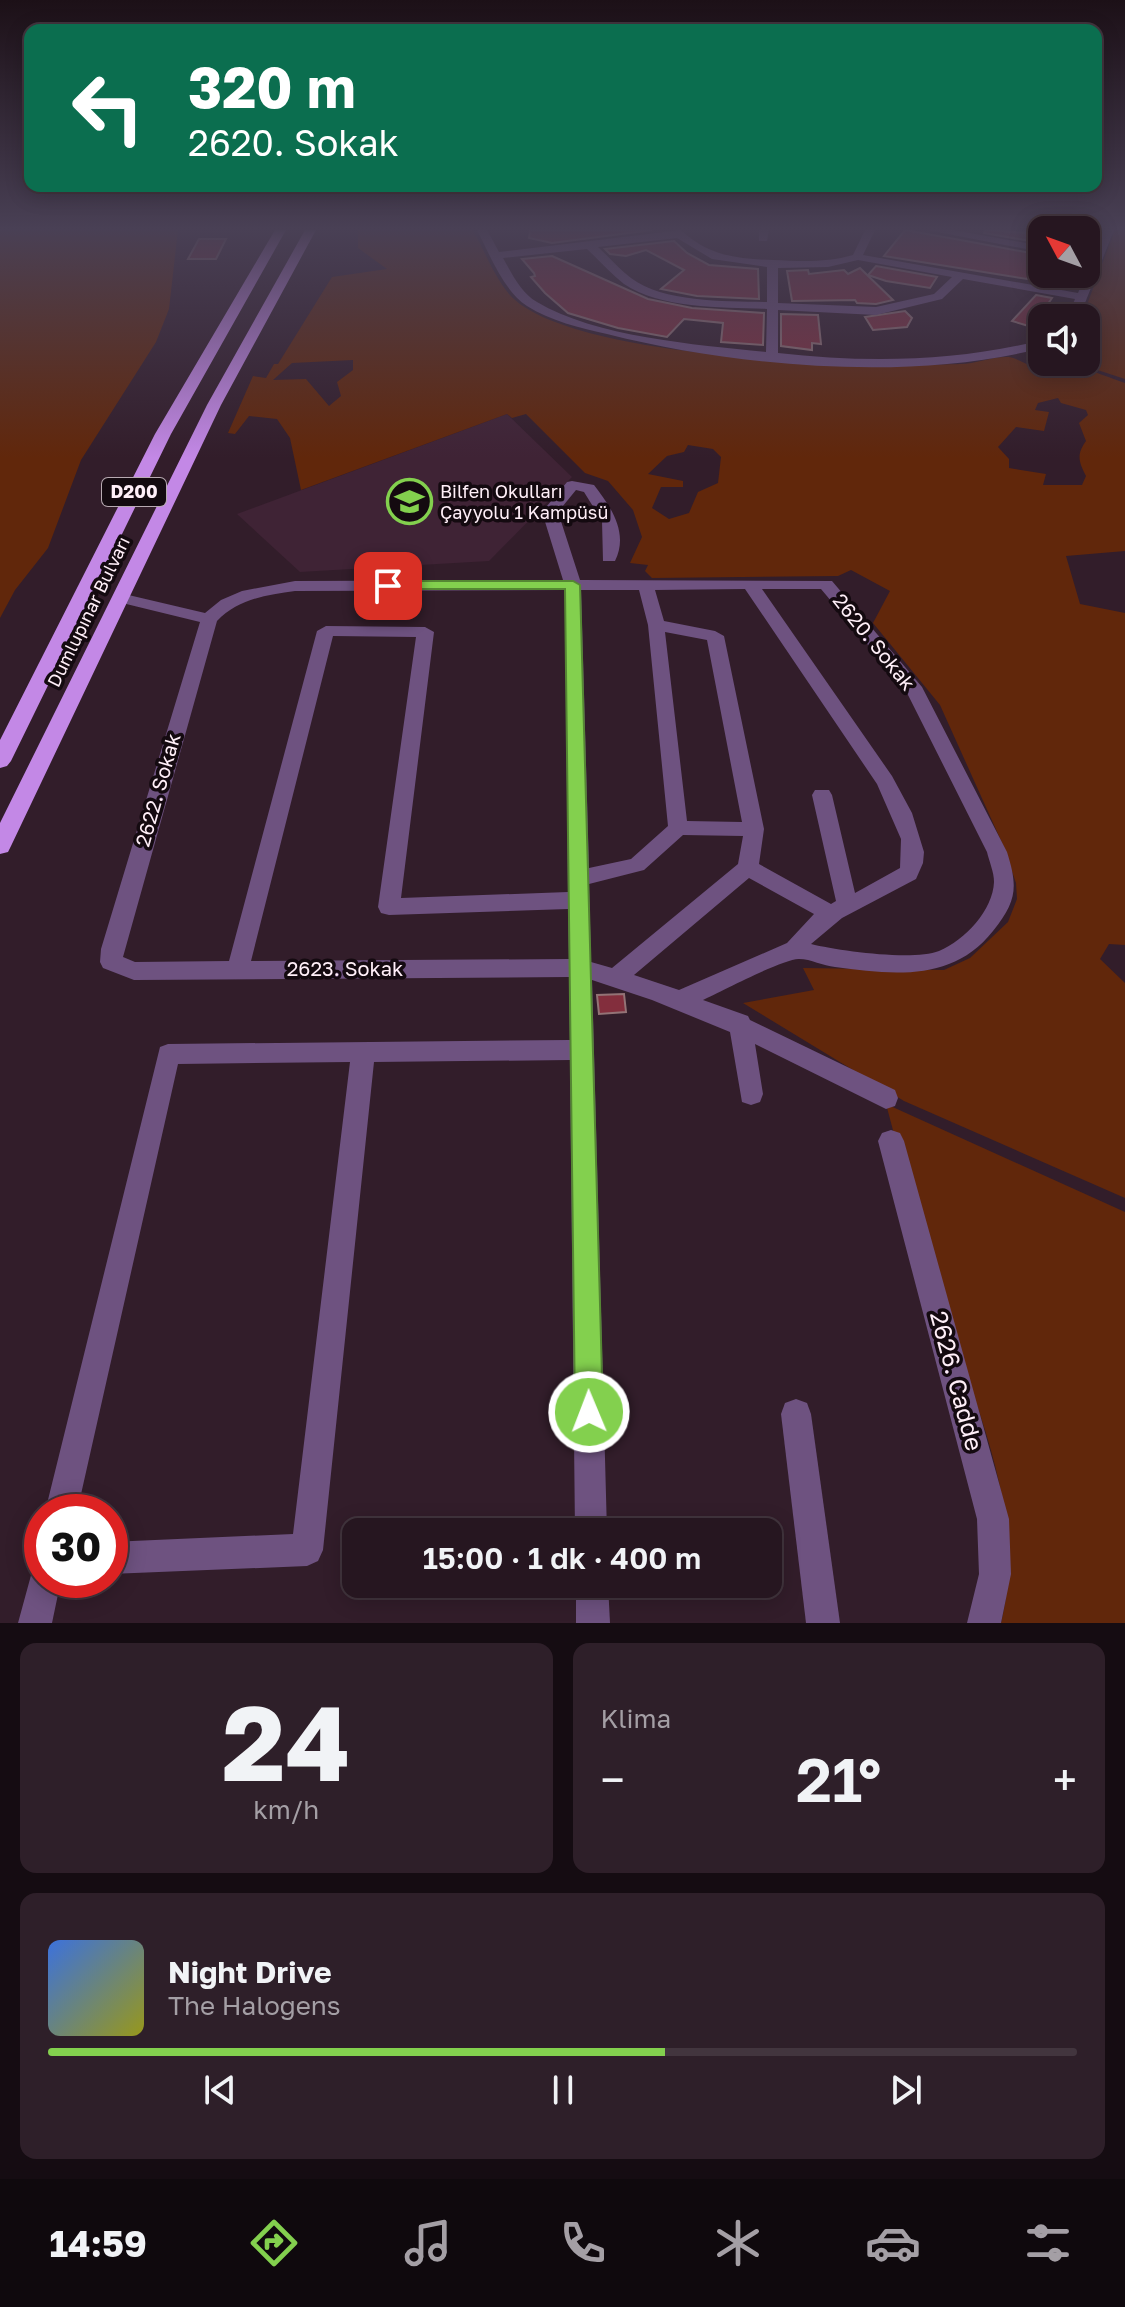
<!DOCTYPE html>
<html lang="tr">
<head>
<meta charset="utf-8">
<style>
  body { margin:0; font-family:"Golos Text",sans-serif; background:#2e1f29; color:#f1f3f6; height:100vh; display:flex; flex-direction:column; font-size:30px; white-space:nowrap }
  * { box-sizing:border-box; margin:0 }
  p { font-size:26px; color:#a49fa5 }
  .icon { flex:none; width:44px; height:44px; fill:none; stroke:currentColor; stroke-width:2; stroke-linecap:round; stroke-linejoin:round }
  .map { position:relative; height:1623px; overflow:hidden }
  .sheet { display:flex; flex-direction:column; gap:20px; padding:20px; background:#150c12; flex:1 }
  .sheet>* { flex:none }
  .hud { position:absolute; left:24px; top:24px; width:1078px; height:168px; border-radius:16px; box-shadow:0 4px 20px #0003,0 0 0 2px #42353e; background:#0b6e4f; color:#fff; overflow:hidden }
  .needle { width:52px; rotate:311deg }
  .tools { position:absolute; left:1028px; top:216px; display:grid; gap:16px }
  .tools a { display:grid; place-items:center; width:72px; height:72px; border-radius:16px; background:#261620; box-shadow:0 4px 20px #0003,0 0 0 2px #42353e; font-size:40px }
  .speed { position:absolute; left:24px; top:1494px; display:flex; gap:16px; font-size:40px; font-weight:700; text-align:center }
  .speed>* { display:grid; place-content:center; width:104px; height:104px; border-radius:50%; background:#261620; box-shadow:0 4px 20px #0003,0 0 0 2px #42353e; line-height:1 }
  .speed .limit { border:12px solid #d22; background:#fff; color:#111 }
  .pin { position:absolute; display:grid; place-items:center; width:68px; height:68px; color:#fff; margin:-34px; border-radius:16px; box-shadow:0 4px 12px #0006 }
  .me { position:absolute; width:88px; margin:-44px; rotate:359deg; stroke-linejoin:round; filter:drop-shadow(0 0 6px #0008) }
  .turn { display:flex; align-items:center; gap:28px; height:168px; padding:0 32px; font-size:36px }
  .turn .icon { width:104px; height:104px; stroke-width:2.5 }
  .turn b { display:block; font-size:56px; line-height:68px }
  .big { font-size:60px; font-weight:600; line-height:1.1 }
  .sheet .tile { flex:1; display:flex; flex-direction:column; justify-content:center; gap:12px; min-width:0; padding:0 28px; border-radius:16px; background:#2e1f29 }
  .sheet .dial { align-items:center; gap:0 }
  .dial b { font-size:104px; line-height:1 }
  .song { display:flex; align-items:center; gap:24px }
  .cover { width:96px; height:96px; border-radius:12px; background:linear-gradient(135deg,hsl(220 70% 55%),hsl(60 70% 35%)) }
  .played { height:8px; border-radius:4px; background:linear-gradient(90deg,#83d04e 60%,#42353e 60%) }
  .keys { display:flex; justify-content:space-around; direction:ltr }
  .heat { display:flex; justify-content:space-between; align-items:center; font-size:44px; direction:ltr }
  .sheet .tiles { flex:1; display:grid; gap:20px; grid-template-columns:1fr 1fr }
  .tile:last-child { grid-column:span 2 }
  .trip { position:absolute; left:342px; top:1518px; width:440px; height:80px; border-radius:16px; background:#261620; box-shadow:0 4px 20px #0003,0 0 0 2px #42353e; font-weight:600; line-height:80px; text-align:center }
  .tabs { display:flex; height:128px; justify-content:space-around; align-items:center; background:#0f090d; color:#a49fa5 }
  .tabs .icon { width:56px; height:56px }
  .tabs .active { color:#83d04e }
  .tabs b { font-size:36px; color:#f1f3f6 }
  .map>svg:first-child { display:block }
</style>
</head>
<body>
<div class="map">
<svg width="1125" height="1623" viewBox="0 0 1125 1623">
  <rect width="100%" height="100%" fill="#321d2a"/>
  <path fill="#3f2335" d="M507 414 572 477 489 561 300 572 237 514Z"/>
  <g fill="#61270b" fill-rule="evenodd">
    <path d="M0 230H178L169 309 156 342 81 460 48 548 15 590 0 618Z"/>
    <path d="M358 230H473C484 250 494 276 509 294 566 360 872 368 960 364 976 364 993 356 1009 357 1018 358 1028 367 1037 367 1045 367 1052 363 1061 363 1083 366 1104 376 1125 383V551L1066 556 1080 604 1125 613V945L1109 944 1100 959 1125 983V1198L904 1101 743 1003 814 990 803 968 944 970 970 958 1008 922 1017 899 1016 883 1003 845 940 705 873 623 890 591 851 570 838 576 652 578 645 571 648 565 630 563 642 537 633 510 608 481 585 473 526 414 512 418 507 414 301 490 290 438 277 419 249 416 235 434 228 433 253 376 266 378 274 364H278L332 277 387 269 358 248ZM353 360V370L337 382 341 396 329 406 306 379 273 380 292 363ZM1058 398 1061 403 1086 410 1088 415 1079 423 1086 441C1076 455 1079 462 1086 476L1082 485H1043L1046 474 1009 468V459L998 447 1016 427 1044 431 1049 412 1035 410 1038 403ZM688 445 713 449 721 457 718 483 698 492 689 513 669 519 652 508 661 487H683V481L648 474 667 456 684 452Z"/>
    <path d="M1115 230H1125V379L1073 362H1086V318H1082Z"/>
    <path d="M886 1104 1125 1212V1623H1001C1029 1510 971 1399 939 1293 919 1230 903 1167 886 1104Z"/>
  </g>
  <g fill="#832e3d" stroke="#937376" stroke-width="2">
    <path d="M530 230H652L552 243 529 238Z"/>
    <path d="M905 230 977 243 1041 255 1027 279 884 256Z"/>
    <path d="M985 230 1042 234V243L984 233Z"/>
    <path d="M199 239H226L216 259H188Z"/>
    <path d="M674 241 687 253 709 265 758 269 759 299 697 296 661 289 684 270 646 250 626 256 610 254 605 249Z"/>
    <path d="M552 256 648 299 692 308 764 313 763 345 721 342 723 323 684 319 667 337 618 328 568 313 545 293 531 277 535 276 534 273 522 259Z"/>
    <path d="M876 266 937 277 930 288 886 281 868 275Z"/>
    <path d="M860 268 893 300 876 304 857 303 855 300 792 301 787 271 808 270 809 274 844 270 848 274Z"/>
    <path d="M1036 295 1052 298 1032 327 1012 321Z"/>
    <path d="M905 311 912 318 907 327 873 330 865 317Z"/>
    <path d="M781 314 818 315 821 344 812 343V350L781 346Z"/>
    <path d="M624 994 626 1012 599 1014 597 995Z"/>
  </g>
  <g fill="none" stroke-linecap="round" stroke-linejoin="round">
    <g fill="#6e5280" fill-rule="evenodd">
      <path d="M477 230H487L499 252 681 230C708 256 738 259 773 260 799 261 826 263 853 255L865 230H875L863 255 1078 293 1104 230H1114L1079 318H1067L1075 299 963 279 942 299 876 315 778 310V353C866 363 956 362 1042 340V348C913 382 736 367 607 334 581 328 550 321 527 306 503 290 490 255 477 230ZM677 238 712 259 767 267V302C727 301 664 303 631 278 619 269 609 257 598 247ZM587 249C599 260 611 274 624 284 661 309 723 307 767 309L766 352C698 345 595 337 537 302 521 293 512 274 503 258ZM858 260 952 277 934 294 876 307 778 303V268L828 267Z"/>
      <path d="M759 230H769L767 241H759Z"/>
      <path d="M927 230H953L1042 246V252Z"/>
      <path d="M572 481 594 485C611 507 629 533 615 561H603L602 521 584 492 576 490 558 512 580 580 832 581 922 687 1007 852C1018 887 1017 901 993 931 953 982 893 975 835 967 823 966 811 959 799 959 785 958 720 992 703 1000L748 1016 750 1020 895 1090 898 1098 895 1106 886 1109 755 1044 763 1094 760 1102 751 1105 742 1102 730 1032 652 1000 592 980 607 1532H575L570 1060 374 1062 323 1550 318 1561 307 1566 110 1574V1542L293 1534 350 1062 178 1064 77 1512H45L160 1047 168 1044 570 1040 569 977 134 980 103 968 100 962 101 949 200 622 114 601 112 598 120 593 205 613 221 600 242 591 295 581 563 580 542 512 567 482ZM745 589 877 784 901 839 900 868 855 893 832 795 829 790H815L812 795 836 901 831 904 759 864 764 829 724 636 715 631 664 621 655 590ZM762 589H821L905 689 987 852C989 861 994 872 994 882 993 910 965 940 939 951 913 961 839 951 811 944L842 918 916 879 923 863 924 852 912 813 892 776ZM565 590 568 892 401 898 434 632 425 627 326 626 317 631 229 961 135 962 123 957 217 621C238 599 266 595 295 591ZM581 590H639L648 625 668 826 631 859 589 868ZM665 632 707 640 742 822 687 821ZM333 636 416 637 378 907 381 913 389 915 568 909 569 959 251 961ZM683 835 743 836 738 864 612 968 591 962 589 884 644 870ZM749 878 814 914 787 943 679 990 634 975Z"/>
      <path d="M891 1130 900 1133 904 1141 1009 1519 1011 1574 1001 1623H967L979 1574 977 1519 878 1141 882 1133Z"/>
      <path d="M796 1399 807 1403 811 1414 840 1623H806L781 1414 785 1403Z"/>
      <path d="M42 1565V1580H61L52 1623H18L33 1568Z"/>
      <path d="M576 1584H608L610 1623H576Z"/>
    </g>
    <g fill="#c388e6" fill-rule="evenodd">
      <path d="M275 230H286L171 434 11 761 7 766 0 768V740L155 434Z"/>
      <path d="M305 230H316L221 405 11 846 8 852 0 854V823L207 405Z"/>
    </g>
  </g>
  <linearGradient id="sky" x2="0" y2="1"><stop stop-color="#1c1017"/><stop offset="0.5" stop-color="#494055"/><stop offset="1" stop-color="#494055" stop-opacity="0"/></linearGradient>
  <rect width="1125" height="458" fill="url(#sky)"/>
  <path fill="#83d04e" stroke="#558733" stroke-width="2" d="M388 581H573L580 585 603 1412 599 1421 589 1425 579 1421 575 1412 565 589H382V583Z"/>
  <defs>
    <symbol id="school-ring" viewBox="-11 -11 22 22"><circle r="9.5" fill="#140a10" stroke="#83d04e" stroke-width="1.5"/><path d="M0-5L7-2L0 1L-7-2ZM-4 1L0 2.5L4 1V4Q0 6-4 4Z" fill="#83d04e"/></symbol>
  </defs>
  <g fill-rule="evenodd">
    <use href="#school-ring" x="384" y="476" width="51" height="51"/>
  </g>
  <g text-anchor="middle" stroke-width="7" stroke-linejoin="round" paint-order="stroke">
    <rect fill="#140a10" stroke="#b8aab2" stroke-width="2" x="102" y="478" width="64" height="28" rx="6"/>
    <g font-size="18" font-weight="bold" fill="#ffeff8">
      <text x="134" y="498">D200</text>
    </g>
    <g font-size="18" fill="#ffeff8" stroke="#140a10" text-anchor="start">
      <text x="440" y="498">Bilfen Okulları<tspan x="440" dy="21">Çayyolu 1 Kampüsü</tspan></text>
    </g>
    <g font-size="18" fill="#ffeff8" stroke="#140a10">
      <text transform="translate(89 612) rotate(-64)" y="6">Dumlupınar Bulvarı</text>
    </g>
    <g font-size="20" fill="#ffeff8" stroke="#140a10">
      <text transform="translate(874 642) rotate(51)" y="7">2620. Sokak</text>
      <text transform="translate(158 790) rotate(-74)" y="7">2622. Sokak</text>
      <text x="345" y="976">2623. Sokak</text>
    </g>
    <g font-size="24" fill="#ffeff8" stroke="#140a10">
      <text transform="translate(956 1381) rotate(75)" y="8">2626. Cadde</text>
    </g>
  </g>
</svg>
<div class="tools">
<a><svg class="needle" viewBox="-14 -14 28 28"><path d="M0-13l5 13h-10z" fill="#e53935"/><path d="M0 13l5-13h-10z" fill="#a49fa5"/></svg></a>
<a><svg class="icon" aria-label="sound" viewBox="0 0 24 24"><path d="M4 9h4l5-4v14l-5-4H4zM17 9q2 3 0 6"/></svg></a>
</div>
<div class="speed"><div class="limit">30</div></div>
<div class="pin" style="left:388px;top:586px;background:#d93025"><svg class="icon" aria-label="arrive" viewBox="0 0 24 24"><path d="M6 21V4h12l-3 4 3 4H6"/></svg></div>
<svg class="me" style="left:589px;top:1412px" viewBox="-20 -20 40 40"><circle r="17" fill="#83d04e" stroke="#fff" stroke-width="3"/><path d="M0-11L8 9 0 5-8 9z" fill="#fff"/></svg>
<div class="trip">15:00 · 1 dk · 400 m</div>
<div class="hud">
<div class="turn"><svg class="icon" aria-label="left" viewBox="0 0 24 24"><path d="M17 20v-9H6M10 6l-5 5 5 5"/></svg><div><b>320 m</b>2620. Sokak</div></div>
</div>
</div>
<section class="sheet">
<div class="tiles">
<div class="tile dial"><b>24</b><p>km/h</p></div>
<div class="tile"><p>Klima</p>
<div class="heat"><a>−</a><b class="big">21°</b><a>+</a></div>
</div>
<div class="tile">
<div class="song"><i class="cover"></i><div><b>Night Drive</b><p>The Halogens</p></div></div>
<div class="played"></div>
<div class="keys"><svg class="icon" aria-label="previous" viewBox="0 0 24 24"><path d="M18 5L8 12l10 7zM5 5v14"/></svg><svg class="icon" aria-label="pause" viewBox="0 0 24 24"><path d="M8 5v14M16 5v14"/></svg><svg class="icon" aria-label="next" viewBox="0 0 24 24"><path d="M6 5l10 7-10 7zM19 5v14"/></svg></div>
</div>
</div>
</section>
<nav class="tabs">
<b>14:59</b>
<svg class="icon active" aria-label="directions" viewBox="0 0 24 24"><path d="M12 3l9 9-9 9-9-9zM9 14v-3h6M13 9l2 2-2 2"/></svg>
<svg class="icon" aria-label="music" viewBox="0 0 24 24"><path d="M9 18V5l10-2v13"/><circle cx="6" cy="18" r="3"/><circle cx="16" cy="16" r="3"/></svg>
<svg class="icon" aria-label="phone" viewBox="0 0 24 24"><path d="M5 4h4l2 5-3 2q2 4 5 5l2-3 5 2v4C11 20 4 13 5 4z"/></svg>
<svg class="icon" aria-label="climate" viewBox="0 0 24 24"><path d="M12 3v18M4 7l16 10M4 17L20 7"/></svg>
<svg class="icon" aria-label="car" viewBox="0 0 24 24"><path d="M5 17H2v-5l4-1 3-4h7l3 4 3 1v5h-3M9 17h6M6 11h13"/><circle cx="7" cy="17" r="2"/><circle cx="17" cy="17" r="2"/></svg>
<svg class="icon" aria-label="filters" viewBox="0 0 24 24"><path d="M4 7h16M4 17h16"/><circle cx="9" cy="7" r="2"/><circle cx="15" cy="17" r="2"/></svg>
</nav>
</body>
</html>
